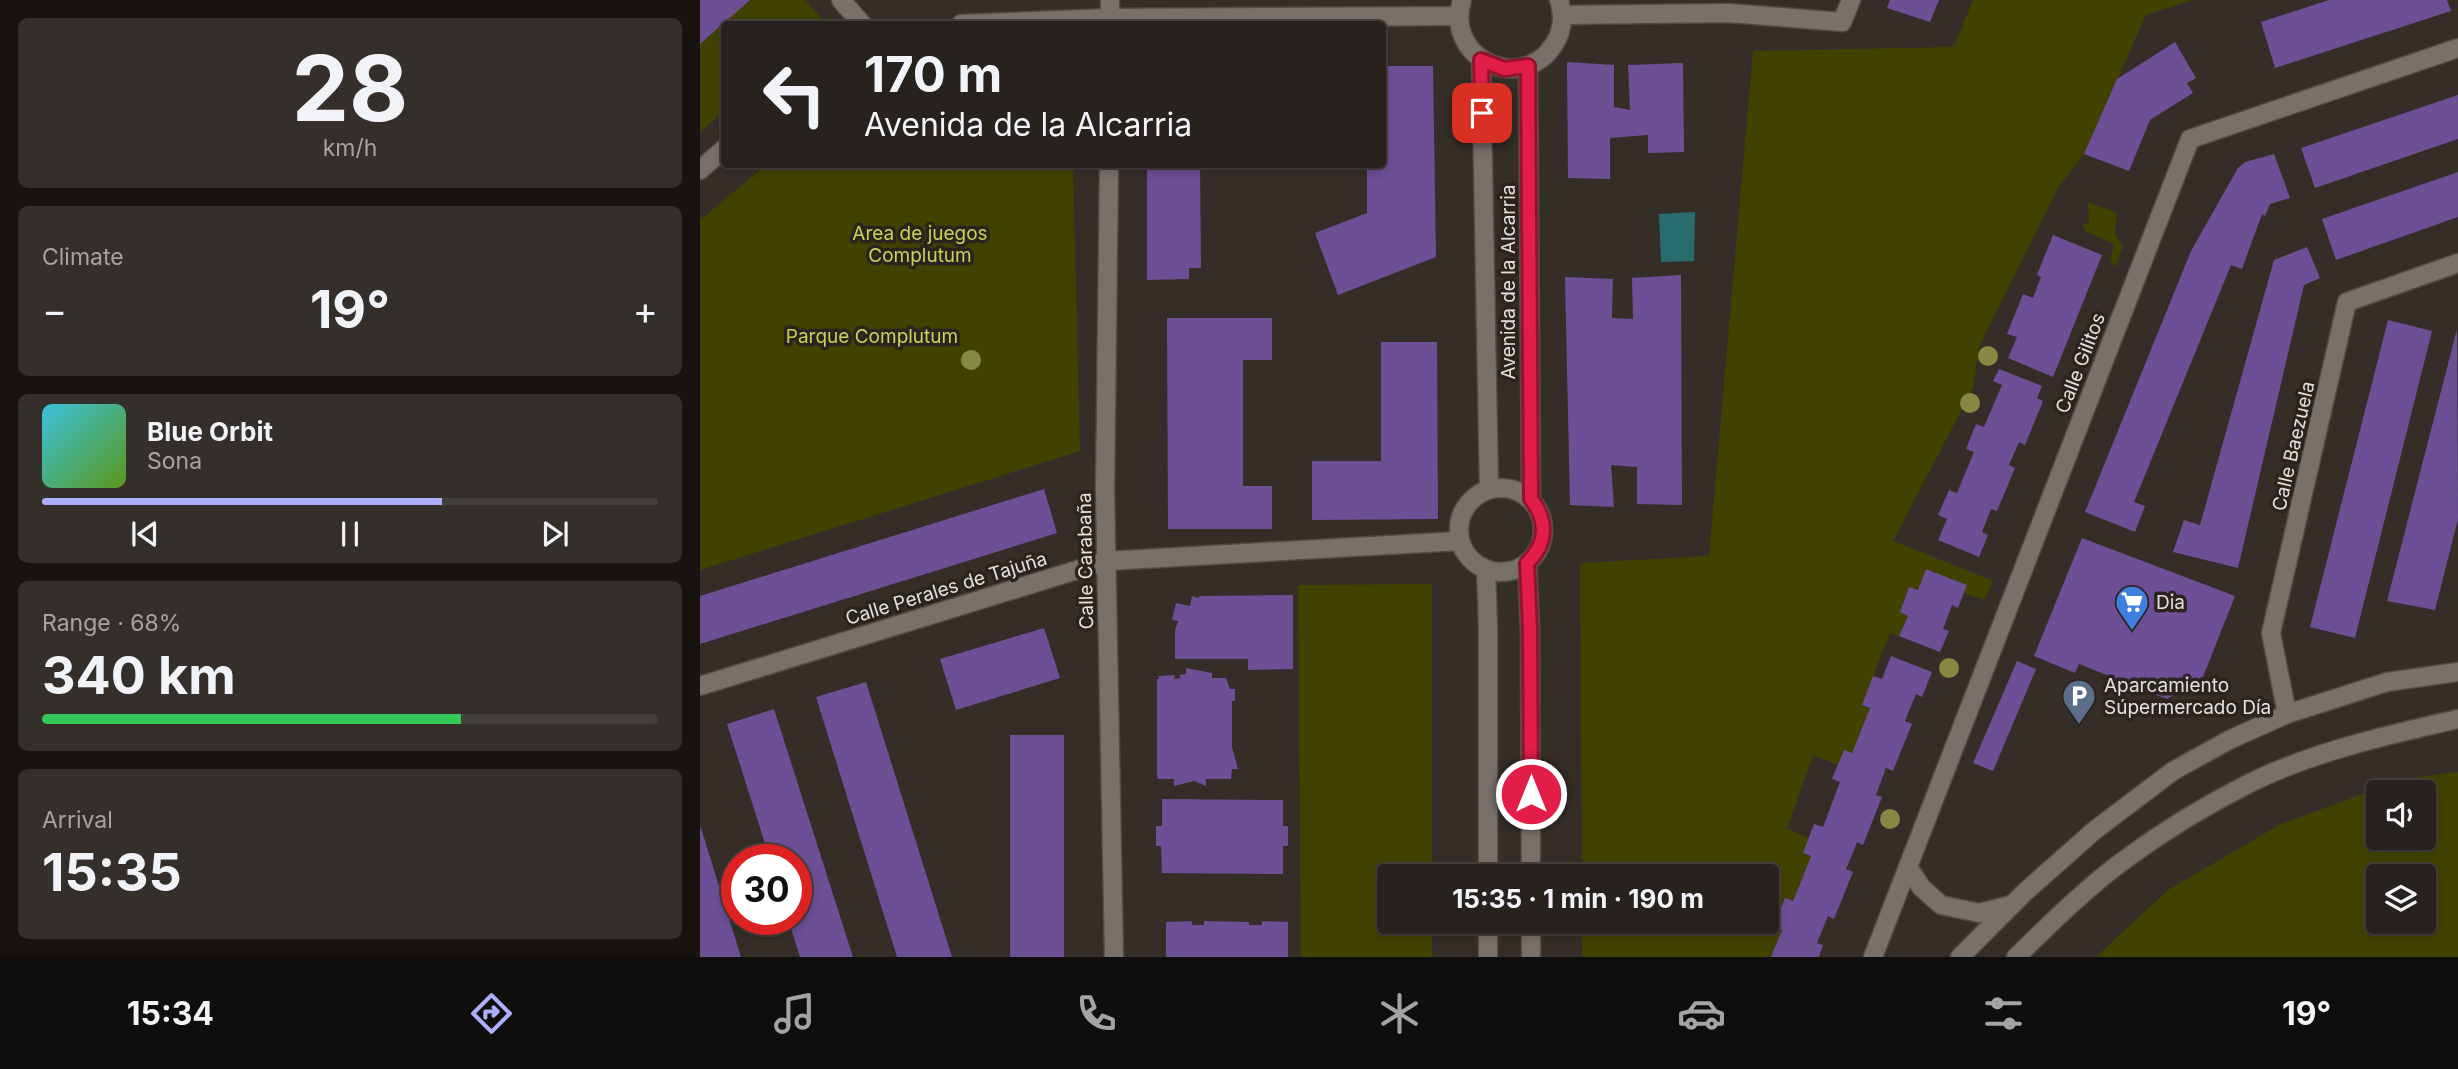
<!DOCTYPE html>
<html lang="en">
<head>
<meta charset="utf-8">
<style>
  body { margin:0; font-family:Inter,sans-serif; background:#342f2b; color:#f1f3f6; height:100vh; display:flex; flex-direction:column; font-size:26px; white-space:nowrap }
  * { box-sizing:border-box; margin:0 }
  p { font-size:23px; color:#a5a4a4 }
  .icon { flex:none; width:38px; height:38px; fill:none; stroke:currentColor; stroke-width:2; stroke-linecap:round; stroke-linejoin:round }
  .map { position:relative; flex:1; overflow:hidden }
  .side { display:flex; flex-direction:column; gap:18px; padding:18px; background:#161310; width:700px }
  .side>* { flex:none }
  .hud { position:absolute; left:21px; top:21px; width:665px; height:147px; border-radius:7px; box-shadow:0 4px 10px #0003,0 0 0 2px #443f3c; background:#28221e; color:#f1f3f6; overflow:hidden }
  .tools { position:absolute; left:1666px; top:780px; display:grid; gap:14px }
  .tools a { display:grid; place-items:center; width:70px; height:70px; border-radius:7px; background:#28221e; box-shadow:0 4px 10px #0003,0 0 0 2px #443f3c; font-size:35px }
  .speed { position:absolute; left:21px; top:844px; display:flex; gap:14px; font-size:35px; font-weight:700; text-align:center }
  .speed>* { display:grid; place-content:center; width:91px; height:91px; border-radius:50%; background:#28221e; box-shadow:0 4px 10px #0003,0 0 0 2px #443f3c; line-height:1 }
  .speed .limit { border:10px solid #d22; background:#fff; color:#111 }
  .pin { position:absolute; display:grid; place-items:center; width:60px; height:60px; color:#fff; margin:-30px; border-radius:14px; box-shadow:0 4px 10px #0006 }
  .me { position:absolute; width:77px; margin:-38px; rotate:0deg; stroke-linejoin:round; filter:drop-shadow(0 0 5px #0008) }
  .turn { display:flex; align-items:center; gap:24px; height:147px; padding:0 28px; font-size:32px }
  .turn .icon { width:91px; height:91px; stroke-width:2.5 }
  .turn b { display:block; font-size:49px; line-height:60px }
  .big { font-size:52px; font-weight:700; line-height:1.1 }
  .side .widget { flex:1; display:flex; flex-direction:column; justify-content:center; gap:10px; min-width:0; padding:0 24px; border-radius:10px; background:#342f2b }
  .side .dial { align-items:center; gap:0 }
  .dial b { font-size:91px; line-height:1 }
  .song { display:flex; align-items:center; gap:21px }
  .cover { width:84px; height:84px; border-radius:10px; background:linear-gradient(135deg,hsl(190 70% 55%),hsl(90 70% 35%)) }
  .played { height:7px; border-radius:4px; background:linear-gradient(90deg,#adaffb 65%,#443f3c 65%) }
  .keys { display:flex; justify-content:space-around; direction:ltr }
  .heat { display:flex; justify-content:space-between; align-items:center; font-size:38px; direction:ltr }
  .charge { height:10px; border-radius:5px; background:linear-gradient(90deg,#34c759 68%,#443f3c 0) }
  .trip { position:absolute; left:677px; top:864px; width:402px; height:70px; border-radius:7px; background:#28221e; box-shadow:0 4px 10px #0003,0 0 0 2px #443f3c; font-weight:700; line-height:70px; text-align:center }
  .tabs { display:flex; height:112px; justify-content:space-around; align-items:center; background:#100e0c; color:#a5a4a4 }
  .tabs .icon { width:49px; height:49px }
  .tabs .current { color:#adaffb }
  .tabs b { font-size:32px; color:#f1f3f6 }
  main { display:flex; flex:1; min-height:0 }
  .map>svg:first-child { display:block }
</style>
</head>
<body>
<main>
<section class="side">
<div class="widget dial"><b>28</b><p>km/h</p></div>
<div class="widget"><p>Climate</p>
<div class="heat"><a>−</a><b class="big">19°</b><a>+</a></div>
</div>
<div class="widget">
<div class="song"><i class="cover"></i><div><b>Blue Orbit</b><p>Sona</p></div></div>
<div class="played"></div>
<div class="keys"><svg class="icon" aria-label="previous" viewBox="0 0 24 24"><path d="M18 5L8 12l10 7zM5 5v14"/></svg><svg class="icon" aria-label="pause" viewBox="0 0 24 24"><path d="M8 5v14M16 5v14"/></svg><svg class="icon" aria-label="next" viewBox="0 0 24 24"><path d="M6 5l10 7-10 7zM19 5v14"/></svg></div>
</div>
<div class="widget"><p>Range · 68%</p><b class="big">340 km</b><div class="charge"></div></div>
<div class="widget"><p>Arrival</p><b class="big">15:35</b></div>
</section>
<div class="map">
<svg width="1758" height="957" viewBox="0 0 1758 957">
  <rect width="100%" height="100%" fill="#352e28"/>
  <g fill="#414200" fill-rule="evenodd">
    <path d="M0 0H105L127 24H24V111L0 132Z"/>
    <path d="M1273 0H1492L1446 15 1384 154 1357 189 1279 347 1273 388 1193 541 1293 581 1285 600 1264 593 1267 585 1227 569 1218 590 1209 587 1200 612 1208 616 1199 636 1190 633 1162 705 1170 708 1152 753 1138 765 1113 755 1087 829 1109 838 1103 853 1111 856 1093 901 1085 898 1074 926 1082 930 1071 957H882V922H1068V877H882L880 563 1009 556 1053 51 1254 47Z"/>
    <path d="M66 165H373L380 451 0 570V220Z"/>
    <path d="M1388 202 1417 213 1415 234 1423 246 1415 267 1410 260 1414 244 1385 231 1383 224 1389 223Z"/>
    <path d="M732 584V877H690V922H732V957H601L598 585Z"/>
    <path d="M1758 772V957H1396L1468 890 1581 824 1704 779ZM1678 793H1724V838H1678ZM1678 877H1724V922H1678Z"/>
  </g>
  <path fill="#296c6d" d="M995 212 994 261 961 262 959 214Z"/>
  <g fill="#6c4f95">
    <path d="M0 0H50L0 44Z"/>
    <path d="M1190 0H1239L1230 22 1187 8Z"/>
    <path d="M1629 0H1747L1751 11 1575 68 1561 22Z"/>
    <path d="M1475 42 1496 78 1487 83 1493 93 1450 120 1429 171 1384 154 1417 79Z"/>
    <path d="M867 62 914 65V107L930 110 928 65 983 63 984 152 948 153V135L910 138V179L868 178Z"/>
    <path d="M682 66H733L736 257 638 295 615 233 667 213V164H682Z"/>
    <path d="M1758 95V139L1615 188 1601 148Z"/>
    <path d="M1574 154 1590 198 1570 204 1565 216 1562 214 1542 269 1531 265 1434 502 1445 506 1435 532 1385 512 1491 251 1538 168 1545 162Z"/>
    <path d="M447 164H500L501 268H489V279L447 280Z"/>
    <path d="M1758 172V217L1636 260 1622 219Z"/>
    <path d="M1353 235 1402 255 1353 377 1308 358 1317 337 1307 334 1323 294 1333 298 1341 277 1337 275Z"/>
    <path d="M1607 247 1620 278 1604 285 1538 568 1473 552 1484 520 1500 525 1574 260Z"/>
    <path d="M981 275 982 505 937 504V467L911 465 914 507 870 505 865 277 913 279 912 318 933 319 932 278Z"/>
    <path d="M467 318H572V360H543V486H572V529H468Z"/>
    <path d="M1688 320 1732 331 1655 638 1610 627Z"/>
    <path d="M1757 329 1758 519 1735 610 1687 601Z"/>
    <path d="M681 342H737L738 519 612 520V461H681Z"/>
    <path d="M1299 369 1342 386 1337 398 1343 401 1325 445 1319 442 1309 465 1315 468 1297 511 1291 509 1282 532 1288 535 1279 557 1238 540 1247 519 1238 515 1249 490 1257 493 1274 452 1266 449 1276 424 1284 427 1302 385 1293 381Z"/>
    <path d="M344 489 357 533 0 644V596Z"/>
    <path d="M1382 538 1535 596 1503 677 1467 699 1379 664 1375 673 1334 656Z"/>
    <path d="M1226 569 1267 585 1258 608 1252 605 1243 629 1249 631 1240 652 1199 636 1208 616 1200 612 1209 587 1218 590Z"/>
    <path d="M593 595V669L548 670V659H475V630L478 621 472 620 476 603 490 606 492 596 499 598V596Z"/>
    <path d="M344 628 360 678 256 710 240 659Z"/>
    <path d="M1191 656 1232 672 1222 697 1216 694 1205 721 1212 724 1193 771 1186 768 1176 795 1182 797 1163 845 1157 842 1152 855 1146 869 1153 872 1134 919 1128 916 1117 943 1123 945 1119 957H1071L1082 930 1073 927 1085 898 1093 901 1102 879 1111 856 1103 853 1114 824 1123 827 1140 782 1132 779 1144 750 1152 753 1170 708 1162 705 1173 676 1182 679Z"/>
    <path d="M1317 661 1336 669 1293 771 1273 763Z"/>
    <path d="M486 668 512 673V678H526L530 689H535V701H532V747L538 769H532L531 779H506V786L494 781 474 786V779H458L457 775V679H459V676L475 675 474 679 481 678 479 675 486 674Z"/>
    <path d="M166 682 252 957H197L116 697Z"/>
    <path d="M74 709 153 957H100L88 919H96V859H70L27 724Z"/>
    <rect x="310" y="735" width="54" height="222"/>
    <path d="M462 799 583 800V826H588V846H583V874L462 873 461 846H456V826H462Z"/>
    <path d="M0 828H1L41 957H0Z"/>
    <path d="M492 921V925H504V921L549 922V925H562V921L588 922V957H466V922Z"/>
  </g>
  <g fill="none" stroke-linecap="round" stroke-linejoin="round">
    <defs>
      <g id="minor">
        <path d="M141 0 162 24"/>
        <path d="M410 0V24"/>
        <path d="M762 0C743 63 830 97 858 37 863 26 863 12 859 0"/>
        <path d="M862 15 1029 13 1142 22 1151 0"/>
        <path d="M261 24 410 18 759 16"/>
        <path d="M781 60 789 489"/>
        <path d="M828 66 831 499"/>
        <path d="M409 164 405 491 414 957"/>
        <path d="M0 170 24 149"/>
        <circle cx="801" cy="530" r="42"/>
        <path d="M827 563 830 629 831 877"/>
        <path d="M786 569 788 628V877"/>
        <path d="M0 686 406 561 760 541"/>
        <path d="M1587 714 1571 633 1647 302 1758 263"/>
        <path d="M1208 867 1221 887 1241 905 1279 913 1311 905"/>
        <path d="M831 922V957"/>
        <path d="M788 957V922"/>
        <path d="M1173 957 1490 139 1758 48"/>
        <path d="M1260 957 1326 891 1395 830 1473 771 1529 740 1587 714 1687 682 1758 672"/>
        <path d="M1316 957C1350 924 1385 889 1423 861 1462 832 1506 805 1550 783 1612 752 1691 734 1758 719"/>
      </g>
    </defs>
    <use href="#minor" stroke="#514b46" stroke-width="21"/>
    <use href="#minor" stroke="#79706a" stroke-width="18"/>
  </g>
  <g fill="#888743">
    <circle cx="1288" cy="356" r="10"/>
    <circle cx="271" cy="360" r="10"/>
    <circle cx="1270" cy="403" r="10"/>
    <circle cx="1249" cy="668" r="10"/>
    <circle cx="1190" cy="819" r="10"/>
  </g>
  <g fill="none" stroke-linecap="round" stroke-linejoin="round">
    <defs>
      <path id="route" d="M782 113 781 60 804 69 828 66 831 499C848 521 847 544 827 563L830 629 831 794"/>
    </defs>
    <use href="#route" stroke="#92132f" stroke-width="18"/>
    <use href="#route" stroke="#e11d48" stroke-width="12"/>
  </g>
  <defs>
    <symbol id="supermarket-pin" viewBox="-11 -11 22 30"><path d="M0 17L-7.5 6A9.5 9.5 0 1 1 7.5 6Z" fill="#3f7fe0" stroke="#2b241e"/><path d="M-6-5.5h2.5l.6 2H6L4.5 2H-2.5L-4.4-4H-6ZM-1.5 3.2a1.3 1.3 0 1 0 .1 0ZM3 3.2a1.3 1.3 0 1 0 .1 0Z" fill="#fff"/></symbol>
    <symbol id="parking-pin" viewBox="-11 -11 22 30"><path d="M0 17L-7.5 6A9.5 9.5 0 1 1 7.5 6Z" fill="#5c6f8a" stroke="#2b241e"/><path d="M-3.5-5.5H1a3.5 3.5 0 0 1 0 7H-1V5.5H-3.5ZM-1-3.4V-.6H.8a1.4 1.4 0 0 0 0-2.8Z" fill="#fff"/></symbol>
  </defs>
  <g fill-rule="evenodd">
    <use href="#supermarket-pin" x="1413" y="583" width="38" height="52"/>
    <use href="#parking-pin" x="1360" y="677" width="38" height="52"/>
  </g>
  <g text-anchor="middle" stroke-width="7" stroke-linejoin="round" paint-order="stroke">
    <g font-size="19" fill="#cbd059" stroke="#2b241e">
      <text x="220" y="240">Area de juegos<tspan x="220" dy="22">Complutum</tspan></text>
      <text x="172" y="343">Parque Complutum</text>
    </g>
    <g font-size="19" fill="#e5e0dc" stroke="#2b241e">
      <text transform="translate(808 282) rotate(-90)" y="7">Avenida de la Alcarria</text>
      <text transform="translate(1380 363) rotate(-69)" y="7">Calle Gilitos</text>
      <text transform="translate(1593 446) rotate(-77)" y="7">Calle Baezuela</text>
      <text transform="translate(385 561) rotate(-91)" y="7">Calle Carabaña</text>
      <text transform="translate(246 588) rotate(-17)" y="7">Calle Perales de Tajuña</text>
    </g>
    <g font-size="19" fill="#e5e0dc" stroke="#2b241e" text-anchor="start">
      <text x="1456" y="609">Dia</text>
      <text x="1404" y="692">Aparcamiento<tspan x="1404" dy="22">Súpermercado Día</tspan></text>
    </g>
  </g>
</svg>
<div class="tools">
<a><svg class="icon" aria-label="sound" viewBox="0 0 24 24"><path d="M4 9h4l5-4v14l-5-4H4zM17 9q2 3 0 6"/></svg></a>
<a><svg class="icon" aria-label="layers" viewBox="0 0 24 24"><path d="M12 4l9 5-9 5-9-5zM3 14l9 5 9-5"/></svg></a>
</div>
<div class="speed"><div class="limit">30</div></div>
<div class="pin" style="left:782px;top:113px;background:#d93025"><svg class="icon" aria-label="arrive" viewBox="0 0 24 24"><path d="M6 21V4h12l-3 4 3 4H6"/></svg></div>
<svg class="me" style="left:831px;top:794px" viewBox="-20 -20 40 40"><circle r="17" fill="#e11d48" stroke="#fff" stroke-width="3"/><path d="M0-11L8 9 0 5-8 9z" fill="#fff"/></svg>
<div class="trip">15:35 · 1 min · 190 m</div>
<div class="hud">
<div class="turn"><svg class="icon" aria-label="left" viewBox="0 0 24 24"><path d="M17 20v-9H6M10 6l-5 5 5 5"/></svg><div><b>170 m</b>Avenida de la Alcarria</div></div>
</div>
</div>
</main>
<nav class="tabs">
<b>15:34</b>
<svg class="icon current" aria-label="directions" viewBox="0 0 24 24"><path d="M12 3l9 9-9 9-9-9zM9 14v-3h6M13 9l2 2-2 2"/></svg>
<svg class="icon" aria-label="music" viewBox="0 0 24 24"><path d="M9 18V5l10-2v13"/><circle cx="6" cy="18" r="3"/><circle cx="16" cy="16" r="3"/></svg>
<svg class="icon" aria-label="phone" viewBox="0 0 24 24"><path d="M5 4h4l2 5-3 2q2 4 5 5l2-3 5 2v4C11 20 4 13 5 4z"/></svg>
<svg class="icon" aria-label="climate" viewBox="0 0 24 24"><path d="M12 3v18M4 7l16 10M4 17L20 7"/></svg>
<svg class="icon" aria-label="car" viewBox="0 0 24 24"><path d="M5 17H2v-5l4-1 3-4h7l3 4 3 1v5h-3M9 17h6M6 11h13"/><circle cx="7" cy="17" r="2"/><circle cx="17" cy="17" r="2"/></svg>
<svg class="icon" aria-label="filters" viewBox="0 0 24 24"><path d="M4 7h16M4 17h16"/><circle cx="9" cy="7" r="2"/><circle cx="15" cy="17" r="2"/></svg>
<b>19°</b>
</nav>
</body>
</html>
